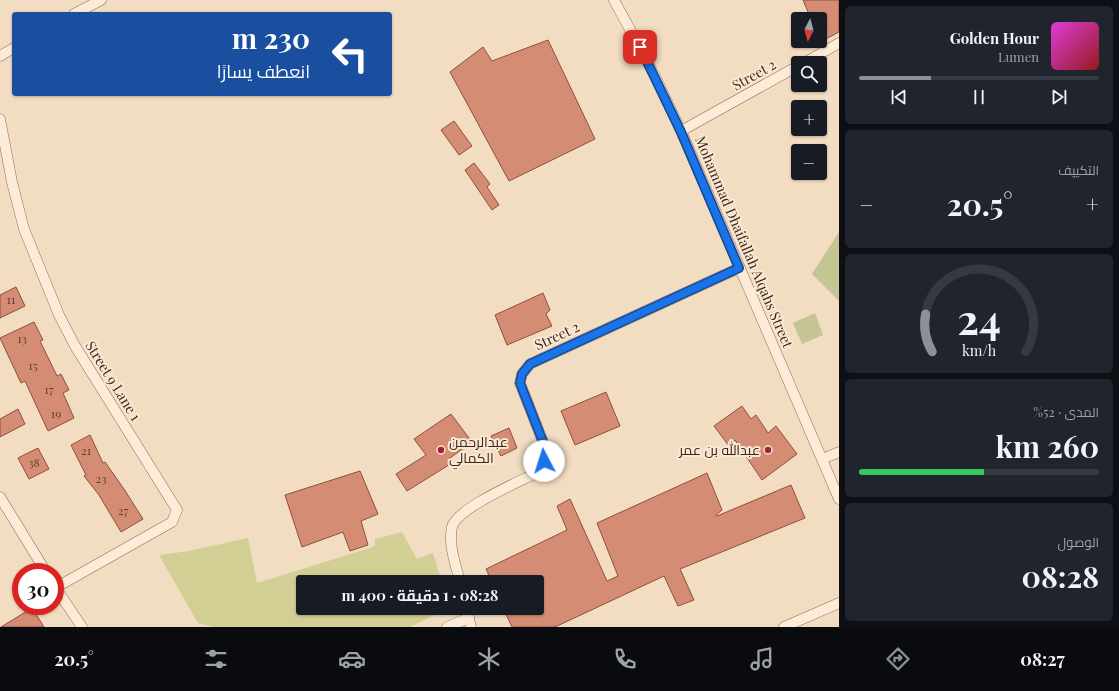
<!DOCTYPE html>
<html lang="ar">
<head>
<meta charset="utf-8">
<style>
  body { margin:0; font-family:"Playfair Display",Cairo,serif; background:#20242c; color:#f1f3f6; direction:rtl; height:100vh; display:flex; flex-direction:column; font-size:15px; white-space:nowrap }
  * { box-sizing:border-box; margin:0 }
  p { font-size:13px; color:#9ea1a6 }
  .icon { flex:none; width:22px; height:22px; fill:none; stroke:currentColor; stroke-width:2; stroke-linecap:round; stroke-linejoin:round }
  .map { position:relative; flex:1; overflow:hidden; direction:ltr }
  .side { display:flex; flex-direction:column; gap:6px; padding:6px; background:#0d0f14; width:280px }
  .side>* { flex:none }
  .guide { position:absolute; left:12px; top:12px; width:380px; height:84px; border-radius:4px; box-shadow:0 1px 3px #0004; direction:rtl; background:#1a4fa0; color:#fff; overflow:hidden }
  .needle { width:26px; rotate:186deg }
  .fabs { position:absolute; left:791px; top:12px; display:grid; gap:8px }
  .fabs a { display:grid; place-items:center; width:36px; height:36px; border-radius:4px; background:#171b24; box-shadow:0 1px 3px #0004; font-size:20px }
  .speed { position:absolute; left:12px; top:563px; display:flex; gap:8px; font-size:20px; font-weight:700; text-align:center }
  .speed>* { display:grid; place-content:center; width:52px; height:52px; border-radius:50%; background:#171b24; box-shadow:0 1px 3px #0004; line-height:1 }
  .speed .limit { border:6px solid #d22; background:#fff; color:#111 }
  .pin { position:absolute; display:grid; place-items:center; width:34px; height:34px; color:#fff; margin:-17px; border-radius:8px; box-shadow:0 2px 6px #0006 }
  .me { position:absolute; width:44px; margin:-22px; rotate:355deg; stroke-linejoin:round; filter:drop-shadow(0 0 3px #0008) }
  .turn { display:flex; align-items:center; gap:14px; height:84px; padding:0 16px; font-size:18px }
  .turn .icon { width:52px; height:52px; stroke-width:2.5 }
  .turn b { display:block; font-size:28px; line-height:34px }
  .big { font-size:30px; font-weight:700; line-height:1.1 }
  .side .widget { flex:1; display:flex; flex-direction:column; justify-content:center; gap:6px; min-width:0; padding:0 14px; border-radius:6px; background:#20242c }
  .side .dial { align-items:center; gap:0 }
  .dial svg { height:104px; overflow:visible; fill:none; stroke:#363941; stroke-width:7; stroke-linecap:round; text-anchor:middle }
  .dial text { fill:#f1f3f6; stroke:none }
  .song { display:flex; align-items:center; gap:12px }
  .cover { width:48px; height:48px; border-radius:6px; background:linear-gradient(135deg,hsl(300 70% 55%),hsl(0 70% 35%)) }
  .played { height:4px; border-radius:2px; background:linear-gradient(90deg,#8c9099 30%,#363941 30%) }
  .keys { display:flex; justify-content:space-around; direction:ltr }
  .heat { display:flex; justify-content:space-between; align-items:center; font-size:22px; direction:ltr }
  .charge { height:6px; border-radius:3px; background:linear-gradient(90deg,#34c759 52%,#363941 0) }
  .trip { position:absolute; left:296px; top:575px; width:248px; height:40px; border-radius:4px; background:#171b24; box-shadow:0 1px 3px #0004; font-weight:700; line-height:40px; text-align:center; direction:rtl }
  .dock { display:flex; height:64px; justify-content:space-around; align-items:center; background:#090b0e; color:#9ea1a6 }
  .dock .icon { width:28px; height:28px }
  .dock .active { color:#8c9099 }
  .dock b { font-size:18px; color:#f1f3f6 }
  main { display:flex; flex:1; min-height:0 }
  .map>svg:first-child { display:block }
</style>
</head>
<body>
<main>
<section class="side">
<div class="widget">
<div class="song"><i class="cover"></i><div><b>Golden Hour</b><p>Lumen</p></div></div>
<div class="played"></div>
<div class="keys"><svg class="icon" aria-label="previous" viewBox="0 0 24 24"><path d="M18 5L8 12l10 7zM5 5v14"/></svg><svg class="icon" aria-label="pause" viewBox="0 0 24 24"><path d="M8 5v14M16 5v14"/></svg><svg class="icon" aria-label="next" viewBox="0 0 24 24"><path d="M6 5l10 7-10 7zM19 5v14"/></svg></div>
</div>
<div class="widget"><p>التكييف</p>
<div class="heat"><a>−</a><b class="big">20.5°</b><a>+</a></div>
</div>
<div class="widget dial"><svg viewBox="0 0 100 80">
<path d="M14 69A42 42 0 1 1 86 69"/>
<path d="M14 69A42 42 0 0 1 9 40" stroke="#8c9099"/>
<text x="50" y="56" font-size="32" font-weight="700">24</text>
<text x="50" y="72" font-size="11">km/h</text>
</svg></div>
<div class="widget"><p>المدى · 52%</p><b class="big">260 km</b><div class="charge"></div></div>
<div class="widget"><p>الوصول</p><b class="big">08:28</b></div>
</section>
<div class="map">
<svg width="839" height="627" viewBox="0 0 839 627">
  <rect width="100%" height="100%" fill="#f2dcc2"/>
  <path fill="#d1cf94" d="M402 532 417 559 433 553 442 582H303V608H449L410 627H214L198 623 159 555 189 551 248 538 257 583 370 548 375 545V539Z"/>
  <g fill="#c5c494">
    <path d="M839 232V301L812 274Z"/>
    <path d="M815 313 823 335 802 344 793 323Z"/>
  </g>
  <g fill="#d48d74" stroke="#8f4f3a">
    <path d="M803 0H839V32L820 42V19H811Z"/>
    <path d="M548 40 595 139 509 181 450 72 483 47 492 61Z"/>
    <path d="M454 121 472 146 459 155 441 130Z"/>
    <path d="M474 163 490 184 487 187 499 205 492 210 465 170Z"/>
    <path d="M16 287 25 306 0 318V295Z"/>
    <path d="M543 293 550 310 546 314 552 326 507 345 495 315Z"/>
    <path d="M34 322 43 340 40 341 57 376 61 374 69 390 63 393 74 418 48 431 25 381 21 383 0 338Z"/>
    <path d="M606 392 620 426 575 445 561 411Z"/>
    <path d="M742 406 751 419 756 415 768 433 776 426 797 454 762 480 735 440 729 446 714 426Z"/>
    <path d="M18 409 25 424 0 437V419Z"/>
    <path d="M451 414 472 442 450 458 452 463 407 491 396 474 426 455 414 439Z"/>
    <path d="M509 428 517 448 501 456 491 436Z"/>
    <path d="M90 435 103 463 105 462 124 489 143 519 121 532 99 495 84 476 86 475 71 445Z"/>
    <path d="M38 448 49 469 29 479 18 458Z"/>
    <path d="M360 471 378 514 361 521 368 545 350 551 343 532 302 547 285 495Z"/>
    <path d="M707 473 722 510 716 515 717 516 791 485 805 518 680 569 694 600 678 606 664 576 555 627H512L503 608H537V582H492L486 569 567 530 557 506 570 499 607 581 618 576 597 523Z"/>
    <path d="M32 608 44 627H1Z"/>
  </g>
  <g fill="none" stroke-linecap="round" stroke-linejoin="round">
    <defs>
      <g id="minor">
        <path d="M614 0 654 74 681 131 839 499"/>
        <path d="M74 14 101 0"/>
        <path d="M0 56 14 48"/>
        <path d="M804 63 839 43"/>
        <path d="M0 119 12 182 24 229 59 315 75 346 177 510 172 522 55 588"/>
        <path d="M681 131 798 66"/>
        <path d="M822 459 839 452"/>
        <path d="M0 497 46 572"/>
        <path d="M460 582C456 566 448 544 452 527 457 508 519 482 538 472 545 465 546 456 545 447L520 383 522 374 530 364 739 268"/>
        <path d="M55 587 82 627"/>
        <path d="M466 608 471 627"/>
        <path d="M447 627 469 618"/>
        <path d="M784 627 839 603"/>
      </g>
    </defs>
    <use href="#minor" stroke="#8e6c57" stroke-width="11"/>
    <use href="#minor" stroke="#fcebd6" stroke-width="10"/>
  </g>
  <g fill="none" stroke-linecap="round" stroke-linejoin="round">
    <defs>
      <path id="route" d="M544 461 545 447 520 383 522 374 530 364 739 268 681 132 640 47"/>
    </defs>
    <use href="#route" stroke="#114b97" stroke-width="10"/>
    <use href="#route" stroke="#1a73e8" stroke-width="7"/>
  </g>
  <g fill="#a32136" stroke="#f9e8d2" stroke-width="1.5">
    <circle cx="441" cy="450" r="4"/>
    <circle cx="768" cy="450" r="4"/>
  </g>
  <g text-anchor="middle" stroke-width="4" stroke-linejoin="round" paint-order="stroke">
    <g font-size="12" fill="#624033">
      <text x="11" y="304">11</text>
      <text x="22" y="343">13</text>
      <text x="33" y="370">15</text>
      <text x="49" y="394">17</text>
      <text x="56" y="418">19</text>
      <text x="86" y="455">21</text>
      <text x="34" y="467">38</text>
      <text x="101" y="483">23</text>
      <text x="123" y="515">27</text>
    </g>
    <g font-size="14" fill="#3c271d" stroke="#f9e8d2">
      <text transform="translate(754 75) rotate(-29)" y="5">Street 2</text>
      <text transform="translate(744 242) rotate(67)" y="5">Mohammad Dhaifallah Alqahs Street</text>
      <text transform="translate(557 336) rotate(-25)" y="5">Street 2</text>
      <text transform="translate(113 381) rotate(58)" y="5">Street 9 Lane 1</text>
    </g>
    <g font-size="14" fill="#3c271d" stroke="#f9e8d2" text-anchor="start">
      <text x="449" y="447">عبدالرحمن<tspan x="449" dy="16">الكمالي</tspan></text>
      <text x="760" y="455" text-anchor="end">عبدالله بن عمر</text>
    </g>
  </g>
</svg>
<div class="fabs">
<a><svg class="needle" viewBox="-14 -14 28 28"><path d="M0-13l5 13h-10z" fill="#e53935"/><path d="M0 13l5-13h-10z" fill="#9ea1a6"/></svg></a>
<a><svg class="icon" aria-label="search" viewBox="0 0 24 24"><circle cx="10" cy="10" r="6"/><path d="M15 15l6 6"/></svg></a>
<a>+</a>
<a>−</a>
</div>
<div class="speed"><div class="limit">30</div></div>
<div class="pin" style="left:640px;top:47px;background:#d93025"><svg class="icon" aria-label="arrive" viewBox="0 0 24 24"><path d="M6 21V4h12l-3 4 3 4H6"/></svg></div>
<svg class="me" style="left:544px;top:461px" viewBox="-20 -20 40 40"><circle r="19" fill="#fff"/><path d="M0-13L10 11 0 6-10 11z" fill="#1a73e8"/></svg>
<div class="trip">08:28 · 1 دقيقة · 400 m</div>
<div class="guide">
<div class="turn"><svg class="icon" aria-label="left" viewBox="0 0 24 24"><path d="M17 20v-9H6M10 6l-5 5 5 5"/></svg><div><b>230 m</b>انعطف يسارًا</div></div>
</div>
</div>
</main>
<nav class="dock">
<b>08:27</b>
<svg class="icon active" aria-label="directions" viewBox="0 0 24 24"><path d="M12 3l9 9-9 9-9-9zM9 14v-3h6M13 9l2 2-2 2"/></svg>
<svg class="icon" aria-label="music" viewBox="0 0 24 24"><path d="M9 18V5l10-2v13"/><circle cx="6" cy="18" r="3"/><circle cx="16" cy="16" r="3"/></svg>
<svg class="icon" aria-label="phone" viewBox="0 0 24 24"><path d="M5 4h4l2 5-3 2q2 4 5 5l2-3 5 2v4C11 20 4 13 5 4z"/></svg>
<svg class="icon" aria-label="climate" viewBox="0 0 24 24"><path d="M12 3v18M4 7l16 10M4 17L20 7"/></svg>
<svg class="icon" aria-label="car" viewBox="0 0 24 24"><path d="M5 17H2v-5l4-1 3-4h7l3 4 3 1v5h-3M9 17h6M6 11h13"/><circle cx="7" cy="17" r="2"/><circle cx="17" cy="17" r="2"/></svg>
<svg class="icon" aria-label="filters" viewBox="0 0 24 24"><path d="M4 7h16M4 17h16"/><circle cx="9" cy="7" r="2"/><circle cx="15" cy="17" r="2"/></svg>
<b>20.5°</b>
</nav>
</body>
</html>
